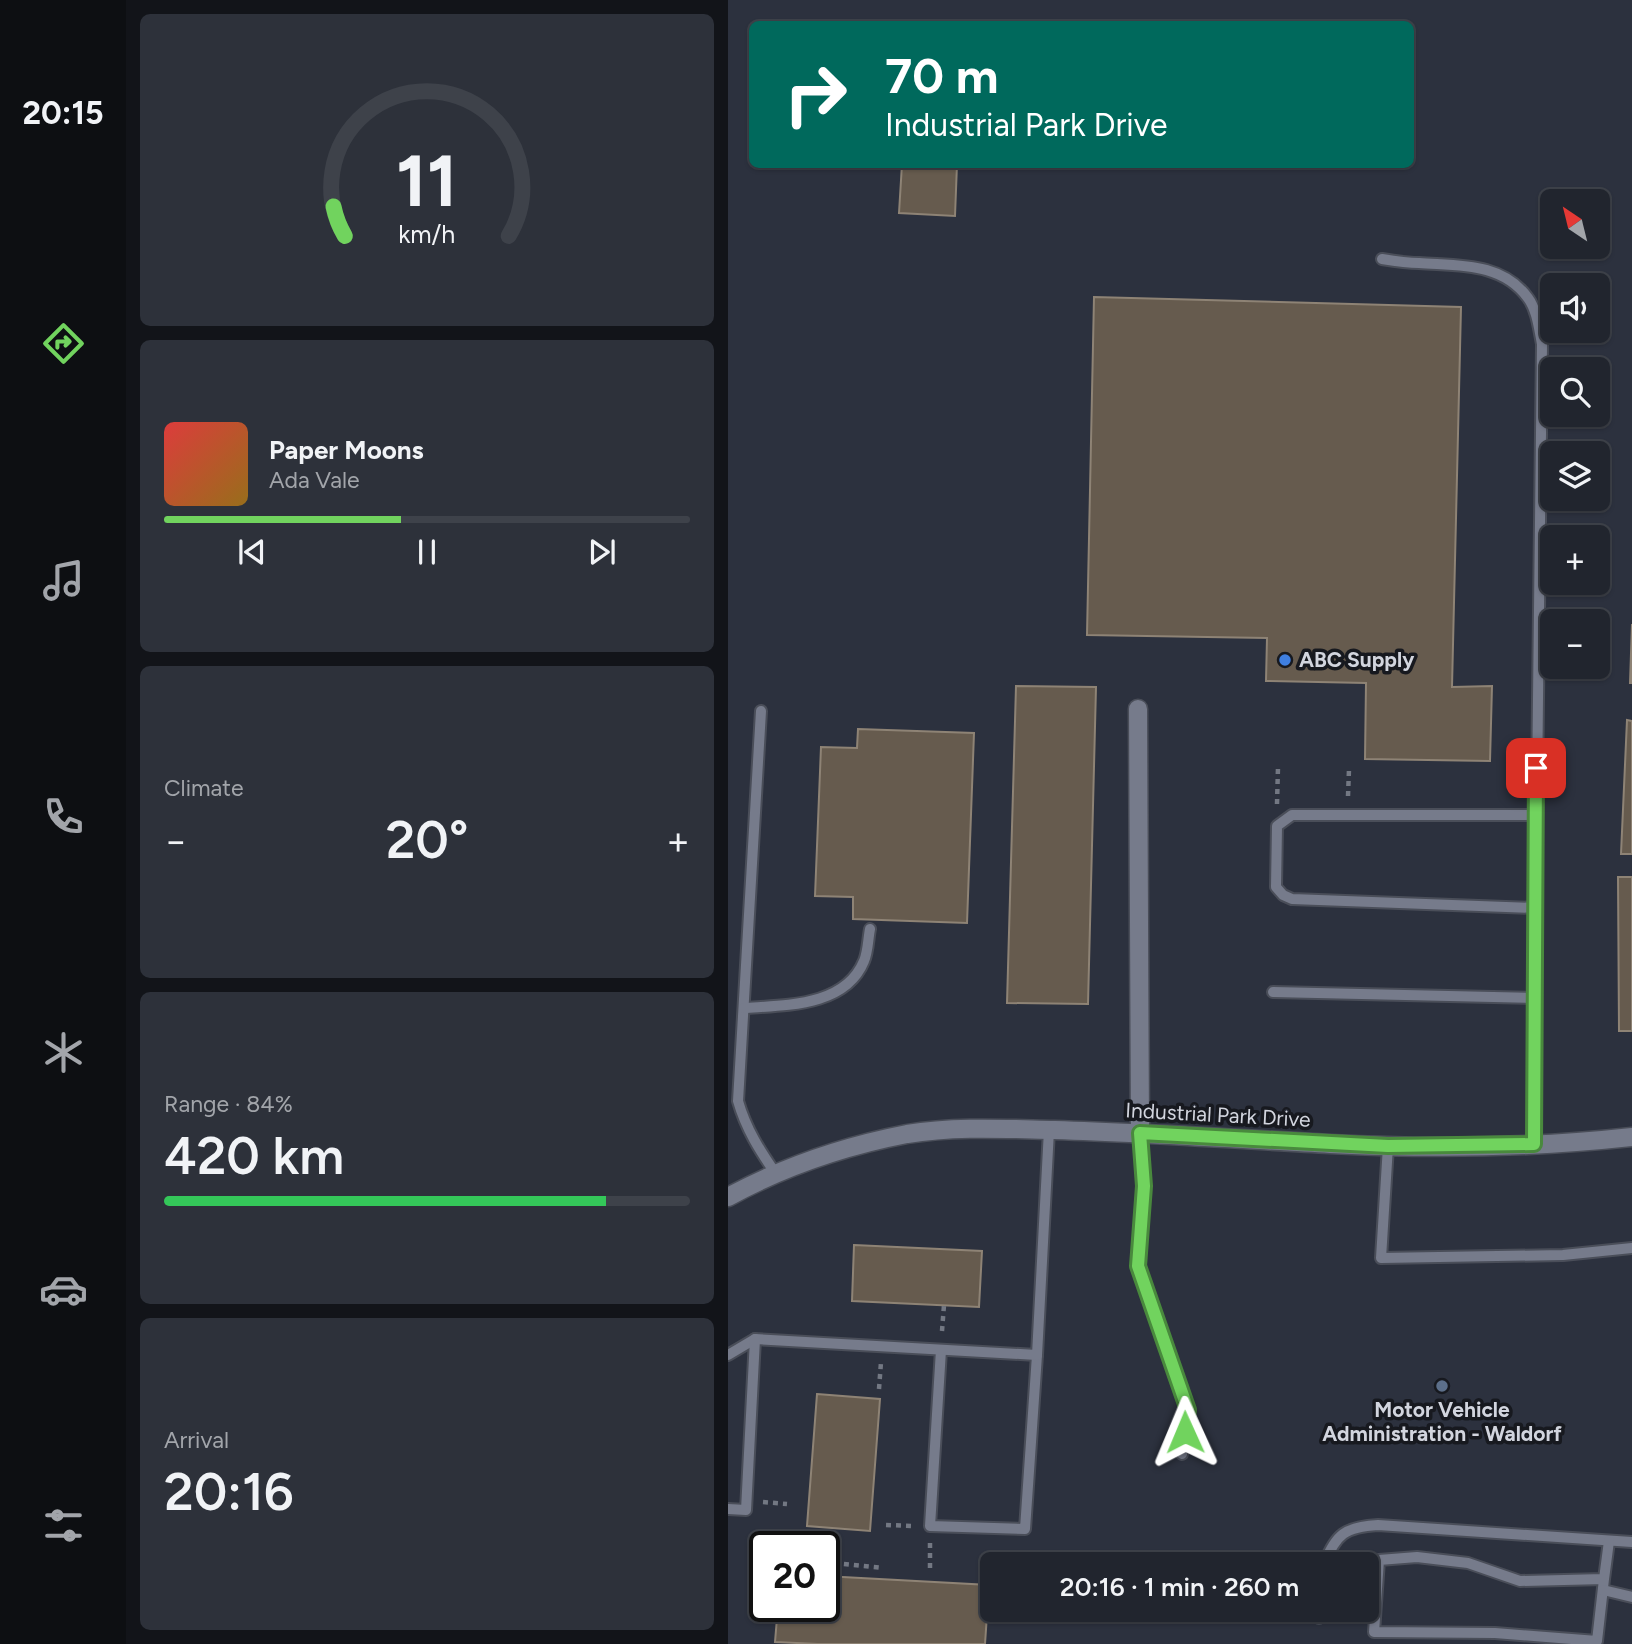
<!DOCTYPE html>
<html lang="en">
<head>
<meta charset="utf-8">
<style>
  body { margin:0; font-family:Figtree,sans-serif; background:#2d313a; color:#f1f3f6; height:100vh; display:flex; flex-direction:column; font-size:26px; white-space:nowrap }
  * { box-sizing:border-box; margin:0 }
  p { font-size:23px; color:#a2a5aa }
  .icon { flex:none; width:38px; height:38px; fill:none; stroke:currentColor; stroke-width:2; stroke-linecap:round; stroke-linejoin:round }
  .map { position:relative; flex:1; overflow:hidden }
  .drawer { display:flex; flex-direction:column; gap:14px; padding:14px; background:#121419; width:602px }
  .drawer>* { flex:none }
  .top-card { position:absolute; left:21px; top:21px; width:665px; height:147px; border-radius:10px; box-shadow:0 2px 5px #0004,0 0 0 2px #3e424a; background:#00695c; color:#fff; overflow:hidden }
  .needle { width:46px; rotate:325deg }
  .tools { position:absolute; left:812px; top:189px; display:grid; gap:14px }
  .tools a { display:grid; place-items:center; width:70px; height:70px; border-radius:10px; background:#21252e; box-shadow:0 2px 5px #0004,0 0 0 2px #3e424a; font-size:35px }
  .speed { position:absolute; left:21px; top:1531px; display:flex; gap:14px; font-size:35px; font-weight:700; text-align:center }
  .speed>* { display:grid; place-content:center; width:91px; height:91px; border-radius:50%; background:#21252e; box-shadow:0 2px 5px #0004,0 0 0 2px #3e424a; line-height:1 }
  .speed .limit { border:4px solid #111; border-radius:10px; background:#fff; color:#111 }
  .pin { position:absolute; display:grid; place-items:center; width:60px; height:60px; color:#fff; margin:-30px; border-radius:14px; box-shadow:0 4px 10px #0006 }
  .me { position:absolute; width:77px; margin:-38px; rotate:359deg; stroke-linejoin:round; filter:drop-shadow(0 0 5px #0008) }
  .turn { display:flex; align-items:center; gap:24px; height:147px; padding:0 21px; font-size:32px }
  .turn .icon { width:91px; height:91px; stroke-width:2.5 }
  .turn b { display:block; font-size:49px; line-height:60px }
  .big { font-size:52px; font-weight:600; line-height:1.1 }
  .drawer .tile { flex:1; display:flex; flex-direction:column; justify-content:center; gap:10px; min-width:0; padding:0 24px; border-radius:10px; background:#2d313a }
  .drawer .dial { align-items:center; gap:0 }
  .dial svg { height:182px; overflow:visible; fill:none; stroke:#3e424a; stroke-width:7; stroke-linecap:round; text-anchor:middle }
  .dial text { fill:#f1f3f6; stroke:none }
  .song { display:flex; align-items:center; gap:21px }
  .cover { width:84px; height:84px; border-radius:10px; background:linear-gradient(135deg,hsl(0 70% 55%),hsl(40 70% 35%)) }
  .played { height:7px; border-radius:4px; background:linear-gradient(90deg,#71d35e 45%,#3e424a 45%) }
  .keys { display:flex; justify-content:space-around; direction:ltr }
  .heat { display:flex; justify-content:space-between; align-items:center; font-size:38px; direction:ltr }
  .charge { height:10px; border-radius:5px; background:linear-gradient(90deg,#34c759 84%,#3e424a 0) }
  .trip { position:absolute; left:252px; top:1552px; width:399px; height:70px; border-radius:10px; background:#21252e; box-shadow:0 2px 5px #0004,0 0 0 2px #3e424a; font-weight:600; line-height:70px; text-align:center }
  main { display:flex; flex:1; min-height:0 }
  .dock { display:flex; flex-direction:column; width:126px; justify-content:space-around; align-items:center; background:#0d0f12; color:#a2a5aa }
  .dock .icon { width:49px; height:49px }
  .dock .current { color:#71d35e }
  .dock b { font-size:32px; color:#f1f3f6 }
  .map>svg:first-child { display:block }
</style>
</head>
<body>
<main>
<nav class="dock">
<b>20:15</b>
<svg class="icon current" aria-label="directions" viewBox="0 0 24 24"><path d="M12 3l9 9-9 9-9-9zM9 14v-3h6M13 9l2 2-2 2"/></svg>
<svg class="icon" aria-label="music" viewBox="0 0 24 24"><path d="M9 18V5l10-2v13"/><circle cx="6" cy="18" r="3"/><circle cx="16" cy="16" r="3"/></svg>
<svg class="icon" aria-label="phone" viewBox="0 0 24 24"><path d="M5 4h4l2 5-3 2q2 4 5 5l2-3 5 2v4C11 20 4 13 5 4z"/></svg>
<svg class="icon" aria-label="climate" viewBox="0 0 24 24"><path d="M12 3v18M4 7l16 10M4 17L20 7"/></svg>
<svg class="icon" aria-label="car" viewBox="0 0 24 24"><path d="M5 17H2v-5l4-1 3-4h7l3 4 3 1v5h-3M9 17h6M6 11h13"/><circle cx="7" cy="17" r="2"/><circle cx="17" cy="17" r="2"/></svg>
<svg class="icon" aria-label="filters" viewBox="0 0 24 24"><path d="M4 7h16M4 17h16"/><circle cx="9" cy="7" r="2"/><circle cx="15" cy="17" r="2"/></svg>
</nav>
<section class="drawer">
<div class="tile dial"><svg viewBox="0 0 100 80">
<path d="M14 69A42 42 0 1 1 86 69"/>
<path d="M14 69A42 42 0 0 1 9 56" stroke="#71d35e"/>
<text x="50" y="56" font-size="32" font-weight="700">11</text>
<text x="50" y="72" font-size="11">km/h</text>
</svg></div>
<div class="tile">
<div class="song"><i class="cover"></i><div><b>Paper Moons</b><p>Ada Vale</p></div></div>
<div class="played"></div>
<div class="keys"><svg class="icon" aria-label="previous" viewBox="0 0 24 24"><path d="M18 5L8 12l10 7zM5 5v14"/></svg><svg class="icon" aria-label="pause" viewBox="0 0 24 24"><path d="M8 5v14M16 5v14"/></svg><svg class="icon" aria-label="next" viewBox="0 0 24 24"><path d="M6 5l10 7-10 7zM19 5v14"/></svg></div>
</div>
<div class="tile"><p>Climate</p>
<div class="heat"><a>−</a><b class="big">20°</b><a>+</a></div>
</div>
<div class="tile"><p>Range · 84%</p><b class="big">420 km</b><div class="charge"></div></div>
<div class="tile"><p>Arrival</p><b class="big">20:16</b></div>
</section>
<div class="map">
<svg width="904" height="1644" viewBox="0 0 904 1644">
  <rect width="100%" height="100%" fill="#2c313e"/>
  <g fill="#665b4e" stroke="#8e8375" stroke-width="2">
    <path d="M174 164H229L227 216 171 213Z"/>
    <path d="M366 297 733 307 724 687 764 686 762 761 637 759 638 683 538 681 539 638 359 635Z"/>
    <path d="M904 624V683H902Z"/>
    <path d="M288 686 368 687 360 1004 279 1003Z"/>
    <path d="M899 720 904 721V854H893Z"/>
    <path d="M130 729 246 733 239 923 125 919V897L87 896 93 747 129 748Z"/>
    <path d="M890 877H904V1031H891Z"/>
    <path d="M126 1245 254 1251 251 1307 124 1301Z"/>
    <path d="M89 1394 152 1399 142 1531 79 1526Z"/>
    <path d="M96 1576 261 1585 257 1644H90L47 1642 50 1606H96Z"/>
  </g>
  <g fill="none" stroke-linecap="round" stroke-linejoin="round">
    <defs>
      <g id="lane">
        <path d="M654 259C666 261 679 263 691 263 730 266 774 262 800 298 809 310 811 329 814 344L805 1144"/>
        <path d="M33 711 10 1101C18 1129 32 1151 48 1174"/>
        <path d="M807 908 564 899 555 895 548 887 549 826 564 815H808"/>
        <path d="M545 992 807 998"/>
        <path d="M16 1008C57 1005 117 1007 136 961 140 952 140 939 142 929"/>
        <path d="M412 1133 416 1186 409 1266 460 1410 454 1454"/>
        <path d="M660 1146 653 1258 835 1255 904 1248"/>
        <path d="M213 1350 202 1526 297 1529 309 1355"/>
        <path d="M0 1355 27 1339 309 1355 321 1130"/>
        <path d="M0 1509 18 1510 27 1339"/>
        <path d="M596 1564C608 1534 617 1527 650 1525L904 1542"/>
        <path d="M876 1579 869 1641 767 1633 646 1632 651 1560 689 1557 740 1563 792 1581 876 1579 881 1541"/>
        <path d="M875 1590 904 1597"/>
        <path d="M591 1618V1610"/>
      </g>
      <path id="street" d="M410 709 412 1133"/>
      <path id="secondary" d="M0 1197C55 1167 117 1146 179 1134 228 1126 278 1129 327 1130 419 1133 511 1139 602 1144 703 1149 804 1148 904 1137"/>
    </defs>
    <use href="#lane" stroke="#4a4e59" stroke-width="14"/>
    <use href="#street" stroke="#4a4e59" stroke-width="21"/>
    <use href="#secondary" stroke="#4a4e59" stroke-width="21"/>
    <g stroke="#737883" stroke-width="4.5" stroke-dasharray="5 5" stroke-linecap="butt">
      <path d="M620 796 621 769"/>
      <path d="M549 804 550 767"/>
      <path d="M214 1331 216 1305"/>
      <path d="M151 1389 153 1362"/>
      <path d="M35 1502 59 1504"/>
      <path d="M158 1525 185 1526"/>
      <path d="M202 1543V1569"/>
      <path d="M96 1562 155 1568"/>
    </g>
    <use href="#lane" stroke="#767b8b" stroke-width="10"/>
    <use href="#street" stroke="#767b8b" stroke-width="18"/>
    <use href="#secondary" stroke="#767b8b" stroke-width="18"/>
  </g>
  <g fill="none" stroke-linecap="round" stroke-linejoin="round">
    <defs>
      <path id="route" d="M457 1432 460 1410 410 1266 416 1186 412 1133 660 1146 806 1144 808 768"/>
    </defs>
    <use href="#route" stroke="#49893d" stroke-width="18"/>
    <use href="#route" stroke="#71d35e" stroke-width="12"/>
  </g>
  <circle fill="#3f7fe0" stroke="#17191f" stroke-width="2.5" cx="557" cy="660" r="7"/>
  <circle fill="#5c6f8a" stroke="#17191f" stroke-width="2.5" cx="714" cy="1386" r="7"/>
  <g text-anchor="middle" stroke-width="7" stroke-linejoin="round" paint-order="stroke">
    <g font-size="21" font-weight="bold" fill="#d2d5de" stroke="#17191f" text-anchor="start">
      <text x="571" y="667">ABC Supply</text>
      <text x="714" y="1417" text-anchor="middle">Motor Vehicle<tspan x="714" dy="24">Administration - Waldorf</tspan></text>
    </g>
    <g font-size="21" fill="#d2d5de" stroke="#17191f">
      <text transform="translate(490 1115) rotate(3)" y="7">Industrial Park Drive</text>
    </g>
  </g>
</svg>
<div class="tools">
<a><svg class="needle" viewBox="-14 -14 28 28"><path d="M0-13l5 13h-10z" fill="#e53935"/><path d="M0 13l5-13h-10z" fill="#a2a5aa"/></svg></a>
<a><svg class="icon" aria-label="sound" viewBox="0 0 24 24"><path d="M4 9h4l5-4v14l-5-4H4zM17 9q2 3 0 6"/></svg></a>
<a><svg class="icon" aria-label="search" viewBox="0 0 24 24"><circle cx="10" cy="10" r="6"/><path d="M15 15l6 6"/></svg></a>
<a><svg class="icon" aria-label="layers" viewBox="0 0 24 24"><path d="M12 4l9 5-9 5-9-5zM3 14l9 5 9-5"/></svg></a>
<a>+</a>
<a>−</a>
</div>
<div class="speed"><div class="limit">20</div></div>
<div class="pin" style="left:808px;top:768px;background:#d93025"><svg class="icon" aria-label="arrive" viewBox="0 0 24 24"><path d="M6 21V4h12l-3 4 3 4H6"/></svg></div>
<svg class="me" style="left:457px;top:1432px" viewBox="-20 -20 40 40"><path d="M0-17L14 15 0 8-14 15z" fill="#71d35e" stroke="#fff" stroke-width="4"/></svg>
<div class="trip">20:16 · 1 min · 260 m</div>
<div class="top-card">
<div class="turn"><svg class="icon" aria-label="right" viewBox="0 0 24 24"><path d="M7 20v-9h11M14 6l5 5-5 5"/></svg><div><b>70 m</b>Industrial Park Drive</div></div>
</div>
</div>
</main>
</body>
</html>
